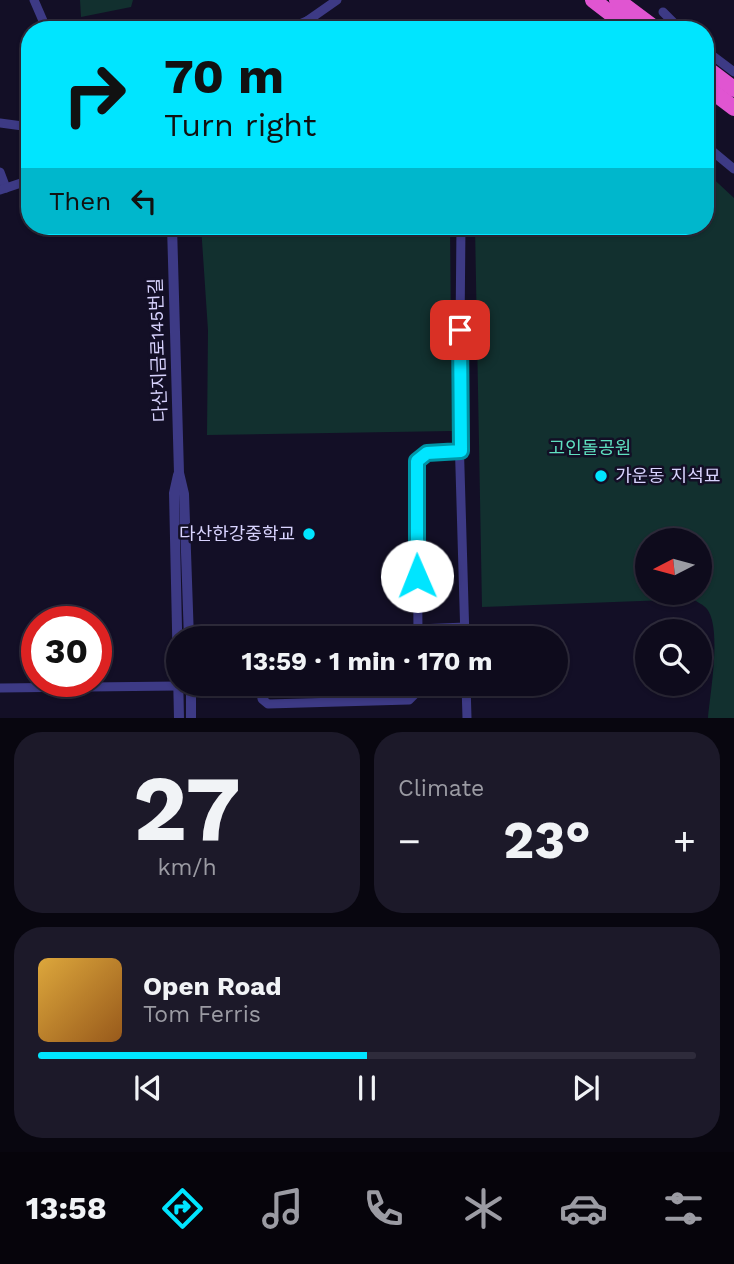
<!DOCTYPE html>
<html lang="en">
<head>
<meta charset="utf-8">
<style>
  body { margin:0; font-family:"Work Sans","Noto Sans KR",sans-serif; background:#1c1929; color:#f1f3f6; height:100vh; display:flex; flex-direction:column; font-size:26px; white-space:nowrap }
  * { box-sizing:border-box; margin:0 }
  p { font-size:23px; color:#9b9ba3 }
  .icon { flex:none; width:38px; height:38px; fill:none; stroke:currentColor; stroke-width:2; stroke-linecap:round; stroke-linejoin:round }
  .map { position:relative; height:718px; overflow:hidden }
  .side { display:flex; flex-direction:column; gap:14px; padding:14px; background:#08060f; flex:1 }
  .side>* { flex:none }
  .guide { position:absolute; left:21px; top:21px; width:693px; height:214px; border-radius:28px; box-shadow:0 2px 5px #0004,0 0 0 2px #2e2b3b; background:#00e5ff; color:#111; overflow:hidden }
  .needle { width:46px; rotate:264deg }
  .controls { position:absolute; left:635px; top:528px; display:grid; gap:14px }
  .controls a { display:grid; place-items:center; width:77px; height:77px; border-radius:50%; background:#0e0b1c; box-shadow:0 2px 5px #0004,0 0 0 2px #2e2b3b; font-size:35px }
  .speed { position:absolute; left:21px; top:606px; display:flex; gap:14px; font-size:35px; font-weight:700; text-align:center }
  .speed>* { display:grid; place-content:center; width:91px; height:91px; border-radius:50%; background:#0e0b1c; box-shadow:0 2px 5px #0004,0 0 0 2px #2e2b3b; line-height:1 }
  .speed .limit { border:10px solid #d22; background:#fff; color:#111 }
  .pin { position:absolute; display:grid; place-items:center; width:60px; height:60px; color:#fff; margin:-30px; border-radius:14px; box-shadow:0 4px 10px #0006 }
  .me { position:absolute; width:77px; margin:-38px; rotate:359deg; stroke-linejoin:round; filter:drop-shadow(0 0 5px #0008) }
  .turn { display:flex; align-items:center; gap:24px; height:147px; padding:0 28px; font-size:32px }
  .turn .icon { width:91px; height:91px; stroke-width:2.5 }
  .turn b { display:block; font-size:49px; line-height:60px }
  .then { display:flex; align-items:center; height:66px; padding:0 28px; background:#0003; gap:14px; font-size:26px }
  .big { font-size:52px; font-weight:700; line-height:1.1 }
  .side .widget { flex:1; display:flex; flex-direction:column; justify-content:center; gap:10px; min-width:0; padding:0 24px; border-radius:28px; background:#1c1929 }
  .side .dial { align-items:center; gap:0 }
  .dial b { font-size:91px; line-height:1 }
  .song { display:flex; align-items:center; gap:21px }
  .cover { width:84px; height:84px; border-radius:10px; background:linear-gradient(135deg,hsl(40 70% 55%),hsl(30 70% 35%)) }
  .played { height:7px; border-radius:4px; background:linear-gradient(90deg,#00e5ff 50%,#2e2b3b 50%) }
  .keys { display:flex; justify-content:space-around; direction:ltr }
  .heat { display:flex; justify-content:space-between; align-items:center; font-size:38px; direction:ltr }
  .side .tiles { flex:1; display:grid; gap:14px; grid-template-columns:1fr 1fr }
  .widget:last-child { grid-column:span 2 }
  .trip { position:absolute; left:166px; top:626px; width:402px; height:70px; border-radius:35px; background:#0e0b1c; box-shadow:0 2px 5px #0004,0 0 0 2px #2e2b3b; font-weight:700; line-height:70px; text-align:center }
  .dock { display:flex; height:112px; justify-content:space-around; align-items:center; background:#06040b; color:#9b9ba3 }
  .dock .icon { width:49px; height:49px }
  .dock .selected { color:#00e5ff }
  .dock b { font-size:32px; color:#f1f3f6 }
  .map>svg:first-child { display:block }
</style>
</head>
<body>
<div class="map">
<svg width="734" height="718" viewBox="0 0 734 718">
  <rect width="100%" height="100%" fill="#130f26"/>
  <g fill="#12302f" fill-rule="evenodd">
    <path d="M80 0H133L131 7 81 17Z"/>
    <path d="M705 171 734 198V718H708C710 694 722 628 707 609 704 605 697 602 693 599L482 607 475 226H705ZM648 541H700V593H648Z"/>
    <path d="M201 226H450L452 431 207 435 208 330Z"/>
  </g>
  <g fill="none" stroke-linecap="round" stroke-linejoin="round">
    <g stroke="#3d3a85" stroke-width="9">
      <path d="M34 0 47 30"/>
      <path d="M663 12 681 30"/>
      <path d="M307 21 337 0"/>
      <path d="M286 30 307 21 308 30"/>
      <path d="M705 50 734 72"/>
      <path d="M0 123 30 127"/>
      <path d="M705 145 734 169"/>
      <path d="M0 172 6 188"/>
      <path d="M0 190 30 180"/>
      <path d="M461 226 459 435 465 639"/>
      <path d="M209 638 465 627"/>
      <path d="M418 639 417 461 427 453 461 451"/>
      <path d="M260 684 262 699 268 704 409 700 418 691V684"/>
      <path d="M466 684 467 718"/>
      <path d="M0 688 178 686"/>
    </g>
    <g stroke="#3d3a85" stroke-width="10">
      <path d="M172 226 179 473 184 494 189 639"/>
      <path d="M178 475 174 493 179 718"/>
      <path d="M191 684V718"/>
    </g>
    <g stroke="#e055d1" stroke-width="16">
      <path d="M593 0 632 30"/>
      <path d="M617 0 657 30"/>
      <path d="M705 67 734 89"/>
      <path d="M705 86 734 108"/>
    </g>
  </g>
  <g fill="none" stroke-linecap="round" stroke-linejoin="round">
    <defs>
      <path id="route" d="M417 576V461L427 453 461 451 460 330"/>
    </defs>
    <use href="#route" stroke="#0095a6" stroke-width="18"/>
    <use href="#route" stroke="#00e5ff" stroke-width="12"/>
  </g>
  <g fill="#00e5ff" stroke="#130f26" stroke-width="2.5">
    <circle cx="601" cy="476" r="7"/>
    <circle cx="309" cy="534" r="7"/>
  </g>
  <g text-anchor="middle" stroke-width="5" stroke-linejoin="round" paint-order="stroke">
    <g font-size="18" fill="#d9d4ff" stroke="#130f26">
      <text transform="translate(158 350) rotate(-92)" y="6">다산지금로145번길</text>
    </g>
    <g font-size="18" fill="#5fe0c0" stroke="#130f26">
      <text x="590" y="454">고인돌공원</text>
    </g>
    <g font-size="18" fill="#d9d4ff" stroke="#130f26" text-anchor="start">
      <text x="615" y="482">가운동 지석묘</text>
      <text x="295" y="540" text-anchor="end">다산한강중학교</text>
    </g>
  </g>
</svg>
<div class="controls">
<a><svg class="needle" viewBox="-14 -14 28 28"><path d="M0-13l5 13h-10z" fill="#e53935"/><path d="M0 13l5-13h-10z" fill="#9b9ba3"/></svg></a>
<a><svg class="icon" aria-label="search" viewBox="0 0 24 24"><circle cx="10" cy="10" r="6"/><path d="M15 15l6 6"/></svg></a>
</div>
<div class="speed"><div class="limit">30</div></div>
<div class="pin" style="left:460px;top:330px;background:#d93025"><svg class="icon" aria-label="arrive" viewBox="0 0 24 24"><path d="M6 21V4h12l-3 4 3 4H6"/></svg></div>
<svg class="me" style="left:417px;top:576px" viewBox="-20 -20 40 40"><circle r="19" fill="#fff"/><path d="M0-13L10 11 0 6-10 11z" fill="#00e5ff"/></svg>
<div class="trip">13:59 · 1 min · 170 m</div>
<div class="guide">
<div class="turn"><svg class="icon" aria-label="right" viewBox="0 0 24 24"><path d="M7 20v-9h11M14 6l5 5-5 5"/></svg><div><b>70 m</b>Turn right</div></div>
<div class="then">Then<svg class="icon" aria-label="left" viewBox="0 0 24 24"><path d="M17 20v-9H6M10 6l-5 5 5 5"/></svg></div>
</div>
</div>
<section class="side">
<div class="tiles">
<div class="widget dial"><b>27</b><p>km/h</p></div>
<div class="widget"><p>Climate</p>
<div class="heat"><a>−</a><b class="big">23°</b><a>+</a></div>
</div>
<div class="widget">
<div class="song"><i class="cover"></i><div><b>Open Road</b><p>Tom Ferris</p></div></div>
<div class="played"></div>
<div class="keys"><svg class="icon" aria-label="previous" viewBox="0 0 24 24"><path d="M18 5L8 12l10 7zM5 5v14"/></svg><svg class="icon" aria-label="pause" viewBox="0 0 24 24"><path d="M8 5v14M16 5v14"/></svg><svg class="icon" aria-label="next" viewBox="0 0 24 24"><path d="M6 5l10 7-10 7zM19 5v14"/></svg></div>
</div>
</div>
</section>
<nav class="dock">
<b>13:58</b>
<svg class="icon selected" aria-label="directions" viewBox="0 0 24 24"><path d="M12 3l9 9-9 9-9-9zM9 14v-3h6M13 9l2 2-2 2"/></svg>
<svg class="icon" aria-label="music" viewBox="0 0 24 24"><path d="M9 18V5l10-2v13"/><circle cx="6" cy="18" r="3"/><circle cx="16" cy="16" r="3"/></svg>
<svg class="icon" aria-label="phone" viewBox="0 0 24 24"><path d="M5 4h4l2 5-3 2q2 4 5 5l2-3 5 2v4C11 20 4 13 5 4z"/></svg>
<svg class="icon" aria-label="climate" viewBox="0 0 24 24"><path d="M12 3v18M4 7l16 10M4 17L20 7"/></svg>
<svg class="icon" aria-label="car" viewBox="0 0 24 24"><path d="M5 17H2v-5l4-1 3-4h7l3 4 3 1v5h-3M9 17h6M6 11h13"/><circle cx="7" cy="17" r="2"/><circle cx="17" cy="17" r="2"/></svg>
<svg class="icon" aria-label="filters" viewBox="0 0 24 24"><path d="M4 7h16M4 17h16"/><circle cx="9" cy="7" r="2"/><circle cx="15" cy="17" r="2"/></svg>
</nav>
</body>
</html>
